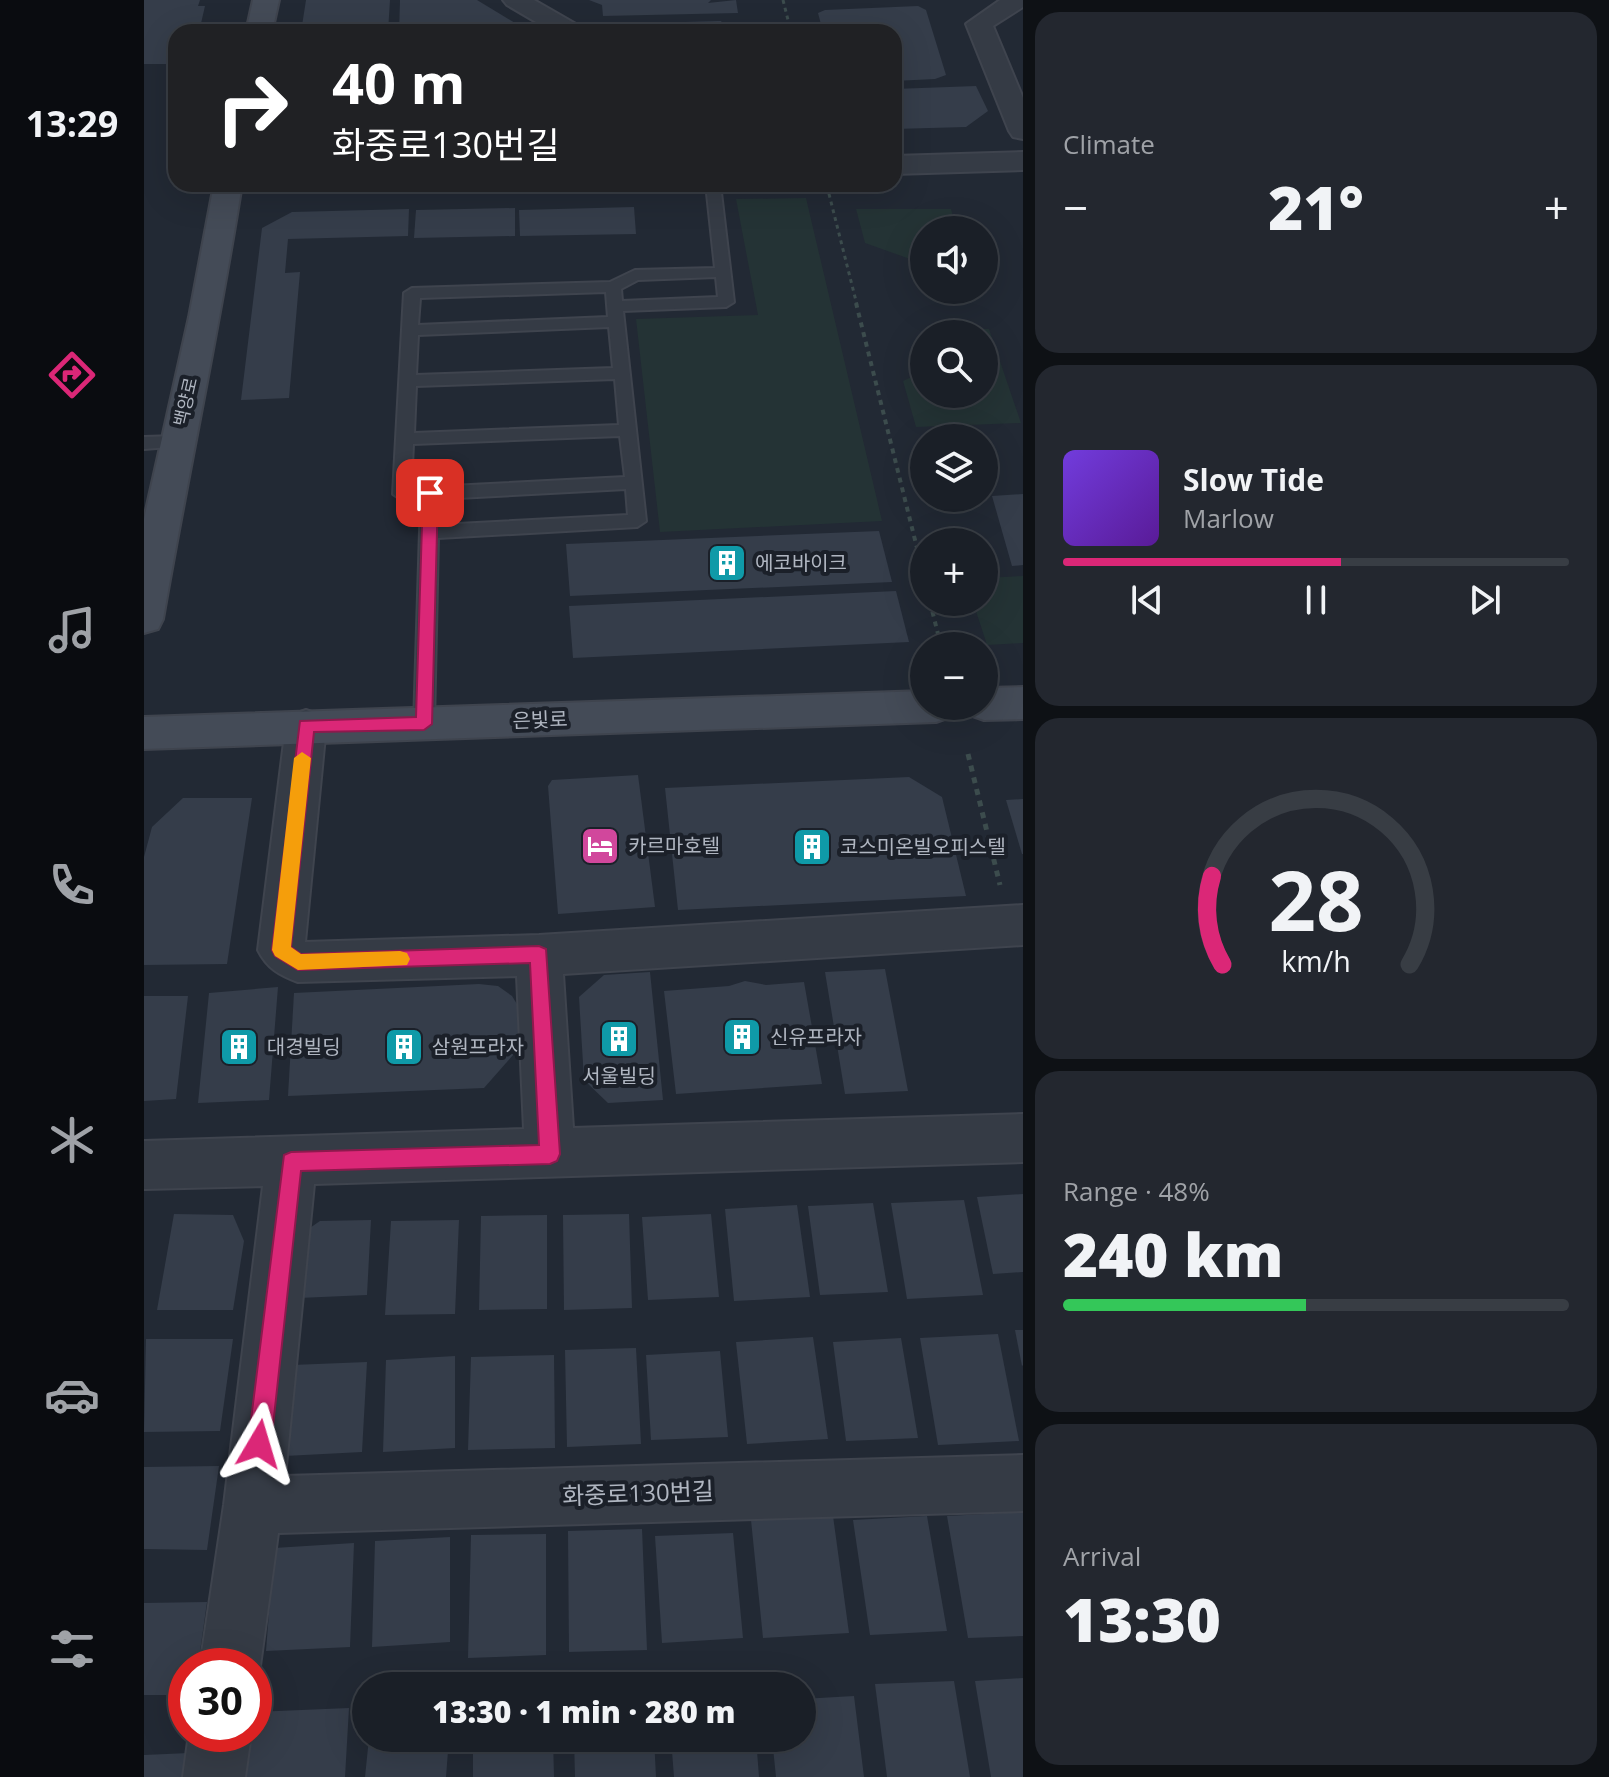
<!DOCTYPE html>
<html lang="en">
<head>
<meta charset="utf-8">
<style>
  body { margin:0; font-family:"Open Sans","Noto Sans KR",sans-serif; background:#23272f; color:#f1f3f6; height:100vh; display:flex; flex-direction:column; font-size:30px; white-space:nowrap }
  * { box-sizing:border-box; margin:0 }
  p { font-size:26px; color:#9fa2a7 }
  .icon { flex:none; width:44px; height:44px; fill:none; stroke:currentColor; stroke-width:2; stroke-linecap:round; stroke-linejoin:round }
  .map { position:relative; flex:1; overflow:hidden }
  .details { display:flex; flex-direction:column; gap:12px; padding:12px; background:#0e1115; width:586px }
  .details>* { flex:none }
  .banner { position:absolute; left:24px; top:24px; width:734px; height:168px; border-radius:24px; box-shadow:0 8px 32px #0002,0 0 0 2px #383d44; background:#202124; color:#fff; overflow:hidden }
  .buttons { position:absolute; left:766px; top:216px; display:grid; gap:16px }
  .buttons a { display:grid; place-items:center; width:88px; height:88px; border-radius:50%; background:#1a1f27; box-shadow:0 8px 32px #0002,0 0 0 2px #383d44; font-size:40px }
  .speed { position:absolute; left:24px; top:1648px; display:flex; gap:16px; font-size:40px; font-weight:700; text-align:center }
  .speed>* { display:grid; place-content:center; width:104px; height:104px; border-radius:50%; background:#1a1f27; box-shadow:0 8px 32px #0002,0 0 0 2px #383d44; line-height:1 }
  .speed .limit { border:12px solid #d22; background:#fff; color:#111 }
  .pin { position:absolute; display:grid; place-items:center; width:68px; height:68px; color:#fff; margin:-34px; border-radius:16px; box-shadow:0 4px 12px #0006 }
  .me { position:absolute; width:88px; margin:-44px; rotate:7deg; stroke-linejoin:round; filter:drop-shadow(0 0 6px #0008) }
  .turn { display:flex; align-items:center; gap:28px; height:168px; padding:0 32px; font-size:36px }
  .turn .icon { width:104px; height:104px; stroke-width:2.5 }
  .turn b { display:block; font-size:56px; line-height:68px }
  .big { font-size:60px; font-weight:800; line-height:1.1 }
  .details .widget { flex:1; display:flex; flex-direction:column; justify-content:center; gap:12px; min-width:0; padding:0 28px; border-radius:24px; background:#23272f }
  .details .dial { align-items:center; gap:0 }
  .dial svg { height:208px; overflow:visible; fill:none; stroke:#383d44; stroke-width:7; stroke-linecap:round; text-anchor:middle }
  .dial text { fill:#f1f3f6; stroke:none }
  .song { display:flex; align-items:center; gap:24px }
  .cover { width:96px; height:96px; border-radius:12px; background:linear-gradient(135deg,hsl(260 70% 55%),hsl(270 70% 35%)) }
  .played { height:8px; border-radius:4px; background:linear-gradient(90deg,#db2777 55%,#383d44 55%) }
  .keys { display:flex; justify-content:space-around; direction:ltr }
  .heat { display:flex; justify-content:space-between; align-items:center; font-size:44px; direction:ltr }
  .charge { height:12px; border-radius:6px; background:linear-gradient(90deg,#34c759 48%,#383d44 0) }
  .trip { position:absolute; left:208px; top:1672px; width:464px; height:80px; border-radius:40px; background:#1a1f27; box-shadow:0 8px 32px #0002,0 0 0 2px #383d44; font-weight:800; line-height:80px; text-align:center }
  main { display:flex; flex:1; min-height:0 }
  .menu { display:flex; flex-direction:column; width:144px; justify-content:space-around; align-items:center; background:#0a0c10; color:#9fa2a7 }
  .menu .icon { width:56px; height:56px }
  .menu .current { color:#db2777 }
  .menu b { font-size:36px; color:#f1f3f6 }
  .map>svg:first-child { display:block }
</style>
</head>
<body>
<main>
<nav class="menu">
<b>13:29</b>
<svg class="icon current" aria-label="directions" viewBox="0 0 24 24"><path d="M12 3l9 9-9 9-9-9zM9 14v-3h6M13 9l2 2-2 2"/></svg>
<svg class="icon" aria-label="music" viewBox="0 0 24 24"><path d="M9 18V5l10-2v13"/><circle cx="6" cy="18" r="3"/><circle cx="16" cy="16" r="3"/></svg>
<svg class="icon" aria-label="phone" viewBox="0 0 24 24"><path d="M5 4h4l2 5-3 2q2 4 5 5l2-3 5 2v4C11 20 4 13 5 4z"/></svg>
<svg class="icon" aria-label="climate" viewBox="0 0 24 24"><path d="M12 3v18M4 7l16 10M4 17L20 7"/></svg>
<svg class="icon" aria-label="car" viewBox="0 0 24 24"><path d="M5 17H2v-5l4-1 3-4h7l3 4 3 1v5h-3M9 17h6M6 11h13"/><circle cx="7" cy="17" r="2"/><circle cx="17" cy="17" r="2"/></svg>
<svg class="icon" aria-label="filters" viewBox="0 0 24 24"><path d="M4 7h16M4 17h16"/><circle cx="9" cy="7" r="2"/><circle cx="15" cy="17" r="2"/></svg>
</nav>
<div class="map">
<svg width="879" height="1777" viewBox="0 0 879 1777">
  <rect width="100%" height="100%" fill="#222934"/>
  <g fill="#243335">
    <path d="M662 198 738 521 516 532 492 319 614 315 592 199Z"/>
    <path d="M712 209H807L813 230H780V264L721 243Z"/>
    <path d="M827 329H845L877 423 772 427 759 381 780 371V394H840V334H823Z"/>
    <path d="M879 576V643L843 645 829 602H840V578Z"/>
  </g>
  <g fill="#353d4a">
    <path d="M0 0H56L54 6H61L55 32H32V64H0Z"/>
    <path d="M162 0H246L244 32H157Z"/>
    <path d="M256 0H333L386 32H255Z"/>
    <path d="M445 0H567L564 3 592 0 594 13 459 16 458 5Z"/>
    <path d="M774 6 782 10 802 75 791 79 750 81V32H679L674 13 681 10Z"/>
    <path d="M577 21 583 32H469L468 24Z"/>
    <path d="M832 86 844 111 822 127 750 129V89Z"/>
    <path d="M490 207 492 234 376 236 375 210Z"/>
    <path d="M371 208V236L270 238 272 210Z"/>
    <path d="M265 209 264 236 144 239 141 273 156 272 145 398 97 400 118 228 148 212Z"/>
    <path d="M879 494V565L868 566 848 496Z"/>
    <path d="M735 531 748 582 426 596 422 544Z"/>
    <path d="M752 591 765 642 429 658 425 606Z"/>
    <path d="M494 775 511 907 414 914 404 786 408 780Z"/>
    <path d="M765 777 798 797 822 896 534 910 521 788Z"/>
    <path d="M39 798H108L83 964 0 965V857L8 827Z"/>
    <path d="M879 799V854H878L862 800Z"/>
    <path d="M741 969 764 1091 701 1094 681 972Z"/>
    <path d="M506 972 519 1100 464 1103 440 1080 435 997 460 975Z"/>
    <path d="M601 981 622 985 660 982 678 1084 532 1094 520 991 585 986Z"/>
    <path d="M335 984 354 986 368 996 376 1009 377 1023 370 1054 340 1088 144 1096 150 993Z"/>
    <path d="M134 987 125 1100 54 1103 65 993Z"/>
    <path d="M0 996H44L32 1099 0 1101Z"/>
    <path d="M879 1194V1272L849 1274 833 1197Z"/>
    <path d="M820 1200 839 1295 763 1299 747 1203Z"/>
    <path d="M729 1203 744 1292 676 1295 664 1206Z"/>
    <path d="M653 1205 666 1297 590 1301 581 1209Z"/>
    <path d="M30 1214 89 1215 100 1241 89 1310H13Z"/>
    <path d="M485 1214 488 1308 420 1310 419 1215Z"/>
    <path d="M567 1214 575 1297 504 1300 498 1217Z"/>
    <path d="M403 1215V1309L335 1310 337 1216Z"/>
    <path d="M227 1220 223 1295 155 1298 160 1232 176 1221Z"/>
    <path d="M315 1220 311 1314 241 1315 247 1221Z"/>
    <path d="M871 1330H879V1365L878 1366Z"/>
    <path d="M854 1334 875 1441 794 1445 776 1338Z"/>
    <path d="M669 1337 684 1439 603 1444 592 1342Z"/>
    <path d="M757 1338 774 1438 702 1441 689 1342Z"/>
    <path d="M2 1339H89L76 1431 0 1432Z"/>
    <path d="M492 1348 497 1444 423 1447 421 1350Z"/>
    <path d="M576 1351 584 1437 507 1440 502 1355Z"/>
    <path d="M410 1355 411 1448 324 1450 327 1357Z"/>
    <path d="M311 1356V1448L239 1452 242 1360Z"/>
    <path d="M223 1362 218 1452 141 1456 148 1365Z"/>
    <path d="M75 1466 63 1550 0 1549V1467Z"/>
    <path d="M879 1512V1636L824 1638 803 1516Z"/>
    <path d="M689 1516 705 1633 619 1638 607 1520Z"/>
    <path d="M783 1516 803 1631 726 1635 709 1520Z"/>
    <path d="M498 1529 503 1650 425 1652 424 1531Z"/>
    <path d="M589 1533 599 1638 518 1643 511 1536Z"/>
    <path d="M402 1534V1655L324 1658 327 1535Z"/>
    <path d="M306 1537V1642L228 1647 231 1541Z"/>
    <path d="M210 1543 206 1647 122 1651 130 1548Z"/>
    <path d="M63 1602 54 1666H42V1695H0V1603Z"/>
    <path d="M879 1678V1777H847L831 1681Z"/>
    <path d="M810 1681 826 1777H743L731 1684Z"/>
    <path d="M710 1696 720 1777H632L628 1738H658V1699Z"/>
    <path d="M205 1708 201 1777H101L105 1734H110V1712Z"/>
    <path d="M225 1738H305L302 1777H221Z"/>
    <path d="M329 1738H409L410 1777H329Z"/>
    <path d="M430 1738H510L512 1777H431Z"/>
    <path d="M527 1738H612L615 1777H530Z"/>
    <path d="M45 1753 42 1777H0V1755Z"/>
  </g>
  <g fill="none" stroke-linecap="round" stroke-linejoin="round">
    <defs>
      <g id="lane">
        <path d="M562 184H576L590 302 582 307 479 311 502 521 493 527 294 538 290 724 287 730H273L270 724 277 499 258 500 249 494 260 293 268 288 466 282 491 270 571 268ZM572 277 574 297 478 301 477 289 494 280ZM462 292 464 317 274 325 276 298ZM465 327 469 368 272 375 274 335ZM471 379 475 425 270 433 272 386ZM476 436 481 477 267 488 269 444ZM482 489 484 515 294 525 295 499Z"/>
        <path d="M32 436 41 442 38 446 0 449V437Z"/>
      </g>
      <g id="street">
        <path d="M359 0H390L437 27 441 32H409L363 5Z"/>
        <path d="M856 0H879V7L849 26 879 98V139L869 137 865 131 822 24Z"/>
        <path d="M879 152V170L750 174V156Z"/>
        <path d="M162 710 176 715 182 726 161 942 395 935 879 905V945L419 974 429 1128 879 1114V1162L170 1184 141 1476 879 1455V1511L134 1533 116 1666 110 1681V1666H56L80 1505 119 1186 0 1189V1141L380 1129 373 976 154 982C135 975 123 968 114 950L142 726 148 715Z"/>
        <path d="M45 1734H107L101 1777H39Z"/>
      </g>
      <g id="secondary">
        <path d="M109 0H135L128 32H102Z"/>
        <path d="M70 184H98C75 330 44 474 19 619L14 629 0 633V519L45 317Z"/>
        <path d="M879 687V719L840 720 826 715 821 706H840V688Z"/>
        <path d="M780 691V706H812L806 717 792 722 0 749V717Z"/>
      </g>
    </defs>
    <use href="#lane" stroke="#3f444e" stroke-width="4"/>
    <use href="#street" stroke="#3f444e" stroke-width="4"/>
    <use href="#secondary" stroke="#3f444e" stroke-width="4"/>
    <g stroke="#3c4c4d" stroke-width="3" stroke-dasharray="4 4" stroke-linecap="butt">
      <path d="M639 0 647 32"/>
      <path d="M683 186 713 305"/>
    </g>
    <g stroke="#3c4c4d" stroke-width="4" stroke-dasharray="5 5" stroke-linecap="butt">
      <path d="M712 303 780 576"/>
      <path d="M786 602 797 646"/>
    </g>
    <path stroke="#3c4c4d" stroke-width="5" stroke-dasharray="6 6" stroke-linecap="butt" d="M824 754 856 885"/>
    <use href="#lane" fill="#353b45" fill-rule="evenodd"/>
    <use href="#street" fill="#353b45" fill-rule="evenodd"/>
    <use href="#secondary" fill="#444b57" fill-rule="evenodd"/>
  </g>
  <path fill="#db2777" stroke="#8e194d" stroke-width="2" d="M286 488 294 493 288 724 280 730 170 732 147 947 157 954 395 946 402 949 416 1154 413 1161 406 1164 157 1171 127 1444 124 1452 115 1456 107 1452 104 1444 140 1155 147 1152 395 1145 386 963 154 970 131 956 128 950 156 721 272 717 279 493Z"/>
  <path fill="#f59e0b" d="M158 752 167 758 147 947 157 954 256 951 263 953 266 959 263 965 154 970 131 956 128 950 150 758Z"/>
  <defs>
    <symbol id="building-square" viewBox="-11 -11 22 22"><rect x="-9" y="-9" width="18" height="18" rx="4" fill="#0f9aa8" stroke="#1b2029"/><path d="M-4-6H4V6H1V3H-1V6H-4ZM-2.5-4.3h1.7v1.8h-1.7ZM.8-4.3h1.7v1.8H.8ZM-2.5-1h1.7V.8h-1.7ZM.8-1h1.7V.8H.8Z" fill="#fff"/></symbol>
    <symbol id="hotel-square" viewBox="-11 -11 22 22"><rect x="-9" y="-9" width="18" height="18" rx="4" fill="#d1479c" stroke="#1b2029"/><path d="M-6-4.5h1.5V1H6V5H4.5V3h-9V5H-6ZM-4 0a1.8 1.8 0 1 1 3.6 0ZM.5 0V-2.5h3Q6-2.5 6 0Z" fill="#fff"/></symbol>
  </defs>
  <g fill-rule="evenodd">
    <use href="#building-square" x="561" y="541" width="44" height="44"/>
    <use href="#hotel-square" x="434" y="824" width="44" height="44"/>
    <use href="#building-square" x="646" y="825" width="44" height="44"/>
    <use href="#building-square" x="576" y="1015" width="44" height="44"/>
    <use href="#building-square" x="453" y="1017" width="44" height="44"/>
    <use href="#building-square" x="73" y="1025" width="44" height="44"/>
    <use href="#building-square" x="238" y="1025" width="44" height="44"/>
  </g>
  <g text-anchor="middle" stroke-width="8" stroke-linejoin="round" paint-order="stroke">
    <g font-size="18" fill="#b0b6c1" stroke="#1b2029">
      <text transform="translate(42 402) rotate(-77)" y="6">백양로</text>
    </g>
    <g font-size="20" fill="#b0b6c1" stroke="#1b2029" text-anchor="start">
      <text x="611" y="570">에코바이크</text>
      <text x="484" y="853">카르마호텔</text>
      <text x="696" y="854">코스미온빌오피스텔</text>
      <text x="626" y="1044">신유프라자</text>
      <text x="123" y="1054">대경빌딩</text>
      <text x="288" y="1054">삼원프라자</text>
      <text x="475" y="1083" text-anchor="middle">서울빌딩</text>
    </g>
    <g font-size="20" fill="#b0b6c1" stroke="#1b2029">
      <text transform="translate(396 720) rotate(-2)" y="7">은빛로</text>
    </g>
    <g font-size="24" fill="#b0b6c1" stroke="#1b2029">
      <text transform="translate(494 1494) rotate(-2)" y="8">화중로130번길</text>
    </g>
  </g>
</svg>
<div class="buttons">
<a><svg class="icon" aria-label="sound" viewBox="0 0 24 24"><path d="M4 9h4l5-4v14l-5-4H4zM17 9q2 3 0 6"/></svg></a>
<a><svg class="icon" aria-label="search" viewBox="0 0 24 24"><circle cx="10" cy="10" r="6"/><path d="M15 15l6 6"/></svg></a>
<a><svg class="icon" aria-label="layers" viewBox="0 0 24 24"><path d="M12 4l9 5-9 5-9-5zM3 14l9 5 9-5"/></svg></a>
<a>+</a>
<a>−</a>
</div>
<div class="speed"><div class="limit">30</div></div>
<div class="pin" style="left:286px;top:493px;background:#d93025"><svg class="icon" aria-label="arrive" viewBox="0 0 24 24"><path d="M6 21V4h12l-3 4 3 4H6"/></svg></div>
<svg class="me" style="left:115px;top:1444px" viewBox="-20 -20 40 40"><path d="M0-17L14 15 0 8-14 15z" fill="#db2777" stroke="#fff" stroke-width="4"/></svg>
<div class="trip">13:30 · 1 min · 280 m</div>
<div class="banner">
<div class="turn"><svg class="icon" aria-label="right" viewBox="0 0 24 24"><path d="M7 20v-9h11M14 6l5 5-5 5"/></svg><div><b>40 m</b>화중로130번길</div></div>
</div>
</div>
<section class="details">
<div class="widget"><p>Climate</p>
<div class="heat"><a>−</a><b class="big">21°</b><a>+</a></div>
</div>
<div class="widget">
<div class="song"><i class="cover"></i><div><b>Slow Tide</b><p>Marlow</p></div></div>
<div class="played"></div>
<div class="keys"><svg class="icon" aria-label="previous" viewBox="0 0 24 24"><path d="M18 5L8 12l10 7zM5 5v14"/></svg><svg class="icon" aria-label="pause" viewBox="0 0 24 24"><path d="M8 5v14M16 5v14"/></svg><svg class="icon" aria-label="next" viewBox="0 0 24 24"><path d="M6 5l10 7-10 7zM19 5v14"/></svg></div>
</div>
<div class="widget dial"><svg viewBox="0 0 100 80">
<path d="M14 69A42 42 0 1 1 86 69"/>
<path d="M14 69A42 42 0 0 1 10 35" stroke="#db2777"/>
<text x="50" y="56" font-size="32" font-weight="700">28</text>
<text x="50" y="72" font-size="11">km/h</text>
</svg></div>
<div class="widget"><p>Range · 48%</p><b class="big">240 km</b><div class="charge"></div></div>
<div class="widget"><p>Arrival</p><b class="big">13:30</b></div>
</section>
</main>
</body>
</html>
